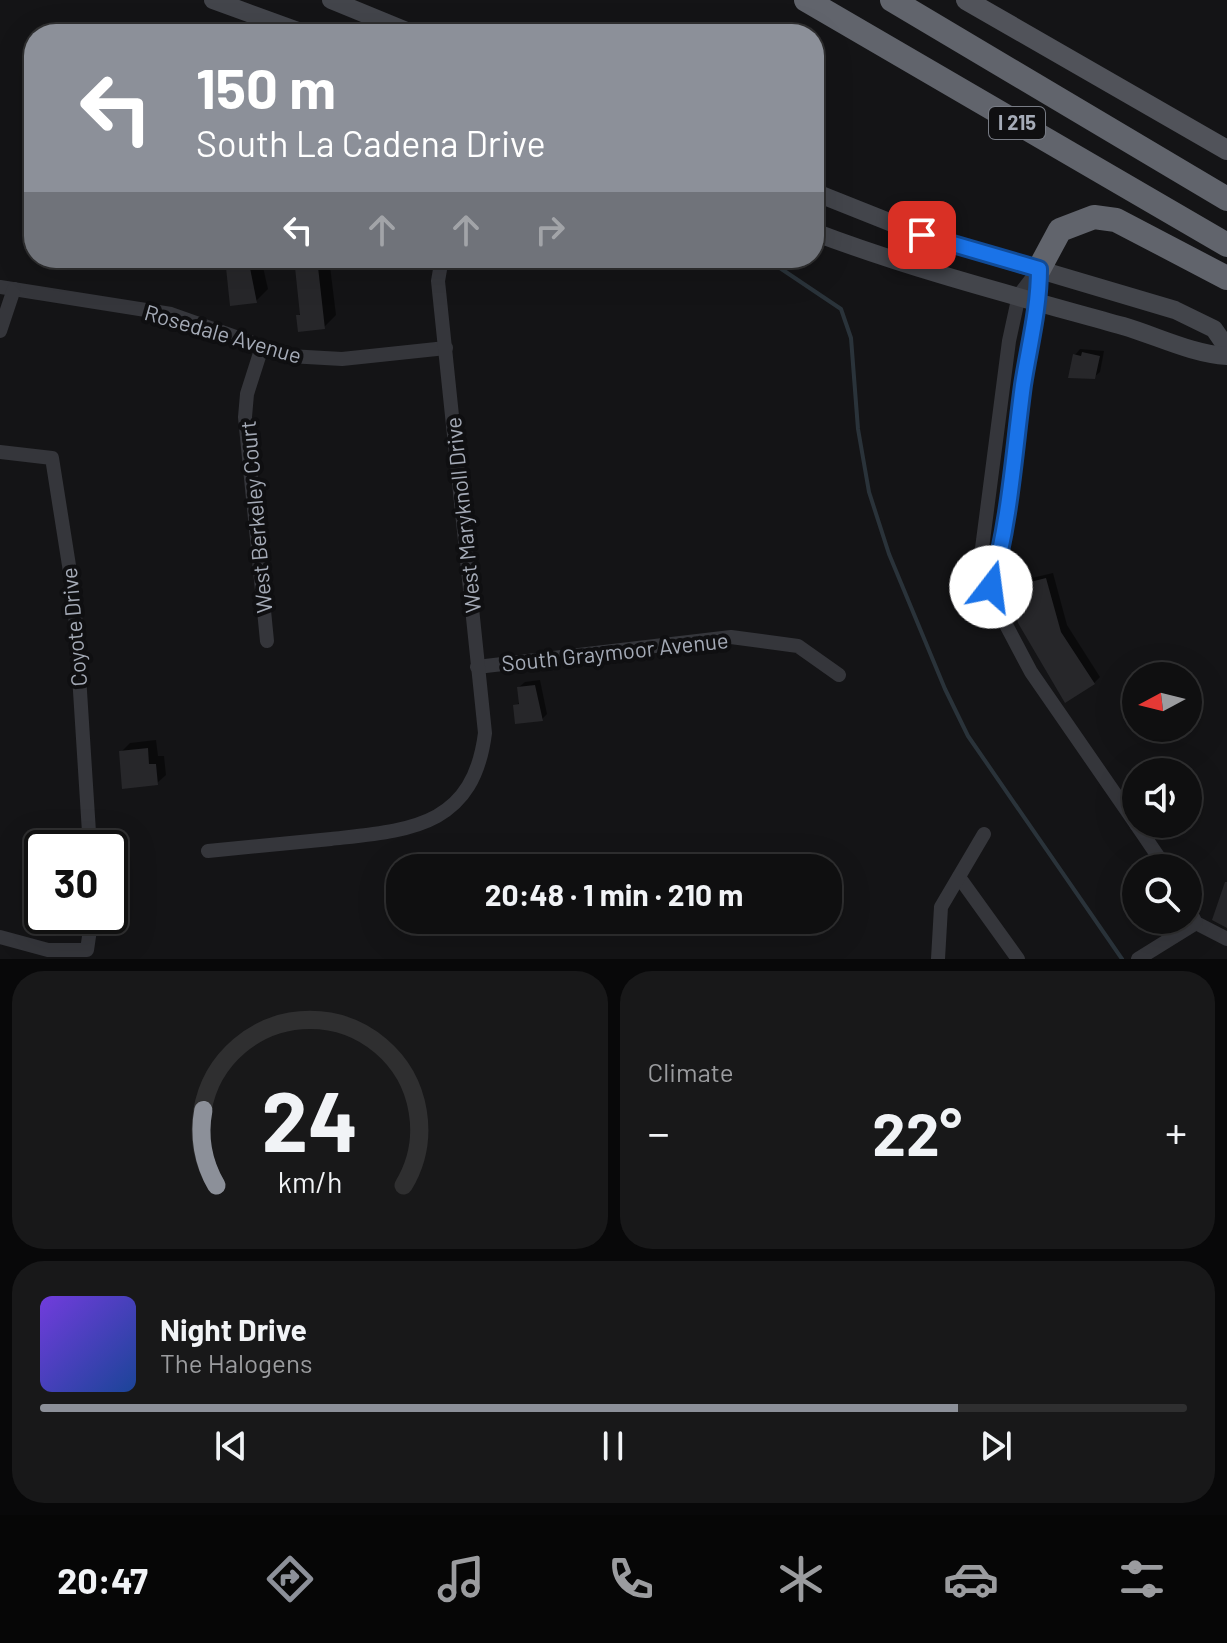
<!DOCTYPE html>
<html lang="en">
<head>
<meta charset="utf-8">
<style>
  body { margin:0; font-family:Barlow,sans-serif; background:#181819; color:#f1f3f6; height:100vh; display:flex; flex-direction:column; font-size:30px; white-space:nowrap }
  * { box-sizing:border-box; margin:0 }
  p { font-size:26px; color:#9b9c9f }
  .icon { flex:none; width:44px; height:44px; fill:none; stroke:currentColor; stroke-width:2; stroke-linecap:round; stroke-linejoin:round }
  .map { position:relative; height:959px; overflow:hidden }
  .panel { display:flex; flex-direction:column; gap:12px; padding:12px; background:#080809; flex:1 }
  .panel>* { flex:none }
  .hud { position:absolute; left:24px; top:24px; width:800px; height:244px; border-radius:32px; box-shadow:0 8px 32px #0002,0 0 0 2px #2f2f30; background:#8c9099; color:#fff; overflow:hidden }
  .needle { width:52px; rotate:263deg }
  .fabs { position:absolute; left:1122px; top:662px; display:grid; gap:16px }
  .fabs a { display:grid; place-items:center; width:80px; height:80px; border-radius:50%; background:#0f0f10; box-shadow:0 8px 32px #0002,0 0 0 2px #2f2f30; font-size:40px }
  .speed { position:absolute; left:24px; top:830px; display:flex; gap:16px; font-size:40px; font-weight:700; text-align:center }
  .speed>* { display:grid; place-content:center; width:104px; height:104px; border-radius:50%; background:#0f0f10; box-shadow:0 8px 32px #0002,0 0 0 2px #2f2f30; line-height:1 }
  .speed .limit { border:4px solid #111; border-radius:12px; background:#fff; color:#111 }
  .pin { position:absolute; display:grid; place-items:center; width:68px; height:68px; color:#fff; margin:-34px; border-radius:16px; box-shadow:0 4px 12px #0006 }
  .me { position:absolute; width:88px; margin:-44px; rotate:15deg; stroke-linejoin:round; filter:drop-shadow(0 0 6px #0008) }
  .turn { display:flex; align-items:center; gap:28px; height:168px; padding:0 40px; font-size:36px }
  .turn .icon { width:104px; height:104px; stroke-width:2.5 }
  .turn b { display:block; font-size:56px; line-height:68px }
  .lanes { display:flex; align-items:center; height:76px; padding:0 40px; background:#0003; justify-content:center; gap:40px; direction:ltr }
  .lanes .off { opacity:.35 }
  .big { font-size:60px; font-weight:700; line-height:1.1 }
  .panel .card { flex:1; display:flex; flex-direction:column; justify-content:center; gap:12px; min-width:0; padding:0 28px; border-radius:32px; background:#181819 }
  .panel .dial { align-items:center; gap:0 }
  .dial svg { height:208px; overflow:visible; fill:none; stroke:#2f2f30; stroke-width:7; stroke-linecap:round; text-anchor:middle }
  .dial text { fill:#f1f3f6; stroke:none }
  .song { display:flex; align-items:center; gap:24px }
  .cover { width:96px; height:96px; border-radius:12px; background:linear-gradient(135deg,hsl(260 70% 55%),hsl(220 70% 35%)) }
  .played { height:8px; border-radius:4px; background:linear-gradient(90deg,#8c9099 80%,#2f2f30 80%) }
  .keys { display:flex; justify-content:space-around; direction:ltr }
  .heat { display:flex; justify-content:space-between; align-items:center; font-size:44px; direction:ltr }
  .panel .tiles { flex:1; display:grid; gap:12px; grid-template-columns:1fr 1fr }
  .card:last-child { grid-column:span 2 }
  .trip { position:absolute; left:386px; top:854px; width:456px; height:80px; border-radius:32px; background:#0f0f10; box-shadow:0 8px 32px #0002,0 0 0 2px #2f2f30; font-weight:700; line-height:80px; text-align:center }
  .dock { display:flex; height:128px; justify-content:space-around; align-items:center; background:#060606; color:#9b9c9f }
  .dock .icon { width:56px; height:56px }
  .dock .on { color:#8c9099 }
  .dock b { font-size:36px; color:#f1f3f6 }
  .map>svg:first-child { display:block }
</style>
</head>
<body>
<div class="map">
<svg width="1227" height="959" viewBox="0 0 1227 959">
  <rect width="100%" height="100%" fill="#141416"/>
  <g fill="#0007">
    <path d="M227 258H261L268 289 256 301Z"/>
    <path d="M296 258H329L336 315 324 327 298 316 302 312Z"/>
    <path d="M1080 349 1104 351 1100 372 1094 377 1075 355Z"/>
    <path d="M1053 573 1067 625 1100 677 1094 683 1013 587 1019 581Z"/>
    <path d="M540 680 547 714 542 719 516 706 521 700 519 687 525 682Z"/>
    <path d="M156 740 158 756H164L166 775 157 783 121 752 130 743Z"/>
  </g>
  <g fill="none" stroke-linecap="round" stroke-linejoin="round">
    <path stroke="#2a333a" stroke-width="4" d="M765 258 841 309 851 338 858 429 869 492 889 554 945 689 968 736 1122 959"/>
  </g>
  <g fill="#27272a">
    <path d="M225 258H248L257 303 230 306Z"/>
    <path d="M294 258H317L325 329 298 332 296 315H300Z"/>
    <path d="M1082 352 1100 356 1095 379 1068 378 1073 354 1081 356Z"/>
    <path d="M1046 578 1061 632 1095 684 1065 703 1018 623 1010 587Z"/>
    <path d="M535 685 543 721 515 724 513 705 519 704 517 687Z"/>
    <path d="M148 748 149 764H156L158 785 122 789 119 751Z"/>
    <path d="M1225 882H1227V928L1212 920Z"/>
  </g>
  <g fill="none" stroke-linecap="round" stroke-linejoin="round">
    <g stroke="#35363b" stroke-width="14">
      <path d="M1039 269 1019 295 1009 341 981 556 1004 621 1031 672 1136 824"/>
      <path d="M0 287 171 314 289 356 342 359 446 348"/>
      <path d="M0 331 14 289"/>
      <path d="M262 347 247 394 245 417 267 641"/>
      <path d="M0 452 52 458 74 597 90 848"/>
      <path d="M991 586C1009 526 1012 460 1021 398 1027 355 1039 312 1039 269"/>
      <path d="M477 667 731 637 798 646 839 675"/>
      <path d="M1136 824 1166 868"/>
      <path d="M208 851C249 847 290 843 331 839 409 830 473 828 485 733L438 281 442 258"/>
      <path d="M959 877 1018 959"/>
      <path d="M1188 908 1196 923 1227 939"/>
      <path d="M0 937 48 950H87L92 916"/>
      <path d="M938 959 941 907 984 834"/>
      <path d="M1138 959 1196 923"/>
    </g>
    <g stroke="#43454b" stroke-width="18">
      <path d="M213 0 306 34"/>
      <path d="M331 0 414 34"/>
      <path d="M814 192 922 235 1175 310 1214 329 1227 348"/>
      <path d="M814 232C914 270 1019 297 1123 326 1157 336 1192 354 1227 356"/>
    </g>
    <path stroke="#51535a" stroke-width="20" d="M966 0 1227 150"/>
    <g stroke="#61646c" stroke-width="24">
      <path d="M806 0 1227 245"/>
      <path d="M892 0 1227 199"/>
      <path d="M1039 269 1060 230 1094 217 1116 220 1227 278"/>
    </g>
  </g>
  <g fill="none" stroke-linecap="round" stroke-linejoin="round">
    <defs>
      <path id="route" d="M922 235 1039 269C1039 309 1029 346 1023 385 1014 452 1010 522 991 587"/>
    </defs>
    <use href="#route" stroke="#114b97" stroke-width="20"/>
    <use href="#route" stroke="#1a73e8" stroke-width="14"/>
  </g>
  <g text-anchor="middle" stroke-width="8" stroke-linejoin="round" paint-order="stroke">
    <rect fill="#0f0f11" stroke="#787c85" stroke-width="2" x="989" y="107" width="56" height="32" rx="6"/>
    <g font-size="20" font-weight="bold" fill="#a5abb7">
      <text x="1017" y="130">I 215</text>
    </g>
    <g font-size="22" fill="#a5abb7" stroke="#0f0f11">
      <text transform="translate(223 334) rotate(16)" y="8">Rosedale Avenue</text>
      <text transform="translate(463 515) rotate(-96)" y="8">West Maryknoll Drive</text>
      <text transform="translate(256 517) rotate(-95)" y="8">West Berkeley Court</text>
      <text transform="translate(74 627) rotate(-95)" y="8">Coyote Drive</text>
      <text transform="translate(615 652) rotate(-6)" y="8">South Graymoor Avenue</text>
    </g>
  </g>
</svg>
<div class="fabs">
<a><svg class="needle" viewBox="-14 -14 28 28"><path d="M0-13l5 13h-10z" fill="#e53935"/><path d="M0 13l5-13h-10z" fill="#9b9c9f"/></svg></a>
<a><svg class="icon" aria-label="sound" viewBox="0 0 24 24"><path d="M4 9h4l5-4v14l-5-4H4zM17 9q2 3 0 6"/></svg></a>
<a><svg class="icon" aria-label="search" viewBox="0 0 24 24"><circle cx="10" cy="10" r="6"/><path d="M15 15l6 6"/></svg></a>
</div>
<div class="speed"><div class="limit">30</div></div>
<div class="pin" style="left:922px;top:235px;background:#d93025"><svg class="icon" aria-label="arrive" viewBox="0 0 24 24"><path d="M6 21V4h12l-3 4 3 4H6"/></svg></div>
<svg class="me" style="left:991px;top:587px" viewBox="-20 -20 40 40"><circle r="19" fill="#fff"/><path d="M0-13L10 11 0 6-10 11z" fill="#1a73e8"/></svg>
<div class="trip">20:48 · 1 min · 210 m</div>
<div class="hud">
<div class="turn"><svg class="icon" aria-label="left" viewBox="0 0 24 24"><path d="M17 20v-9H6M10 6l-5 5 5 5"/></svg><div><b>150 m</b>South La Cadena Drive</div></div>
<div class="lanes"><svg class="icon" aria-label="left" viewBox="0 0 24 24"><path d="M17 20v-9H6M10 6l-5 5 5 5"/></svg><svg class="icon off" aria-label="ahead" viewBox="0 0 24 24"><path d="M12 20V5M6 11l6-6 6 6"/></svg><svg class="icon off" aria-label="ahead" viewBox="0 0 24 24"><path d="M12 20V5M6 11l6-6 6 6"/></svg><svg class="icon off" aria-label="right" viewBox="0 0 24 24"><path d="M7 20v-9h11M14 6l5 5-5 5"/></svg></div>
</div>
</div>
<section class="panel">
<div class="tiles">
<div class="card dial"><svg viewBox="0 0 100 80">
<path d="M14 69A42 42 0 1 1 86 69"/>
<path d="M14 69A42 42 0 0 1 9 40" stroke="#8c9099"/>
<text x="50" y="56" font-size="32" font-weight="700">24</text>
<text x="50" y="72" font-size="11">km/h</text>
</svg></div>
<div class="card"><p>Climate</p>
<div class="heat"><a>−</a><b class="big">22°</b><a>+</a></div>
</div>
<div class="card">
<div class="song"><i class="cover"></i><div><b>Night Drive</b><p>The Halogens</p></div></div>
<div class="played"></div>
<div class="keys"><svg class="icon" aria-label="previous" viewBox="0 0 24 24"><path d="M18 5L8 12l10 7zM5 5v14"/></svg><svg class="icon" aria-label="pause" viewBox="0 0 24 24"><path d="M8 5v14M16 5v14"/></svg><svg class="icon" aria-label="next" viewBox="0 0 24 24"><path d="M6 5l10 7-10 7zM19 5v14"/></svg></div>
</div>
</div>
</section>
<nav class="dock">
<b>20:47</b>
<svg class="icon on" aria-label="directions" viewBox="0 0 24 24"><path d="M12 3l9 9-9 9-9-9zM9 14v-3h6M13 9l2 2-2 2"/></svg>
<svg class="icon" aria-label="music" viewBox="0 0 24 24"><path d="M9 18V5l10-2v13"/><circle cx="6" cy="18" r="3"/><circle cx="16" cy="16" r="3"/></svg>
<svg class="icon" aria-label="phone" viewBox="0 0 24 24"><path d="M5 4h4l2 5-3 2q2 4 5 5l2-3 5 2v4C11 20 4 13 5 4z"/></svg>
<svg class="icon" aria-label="climate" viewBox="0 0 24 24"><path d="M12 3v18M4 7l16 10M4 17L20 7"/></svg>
<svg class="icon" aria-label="car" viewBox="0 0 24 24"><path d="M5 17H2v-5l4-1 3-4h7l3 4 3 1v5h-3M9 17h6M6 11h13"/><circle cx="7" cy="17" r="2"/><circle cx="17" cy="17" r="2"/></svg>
<svg class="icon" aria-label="filters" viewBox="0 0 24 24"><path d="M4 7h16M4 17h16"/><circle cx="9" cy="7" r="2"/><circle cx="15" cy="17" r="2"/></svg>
</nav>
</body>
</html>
